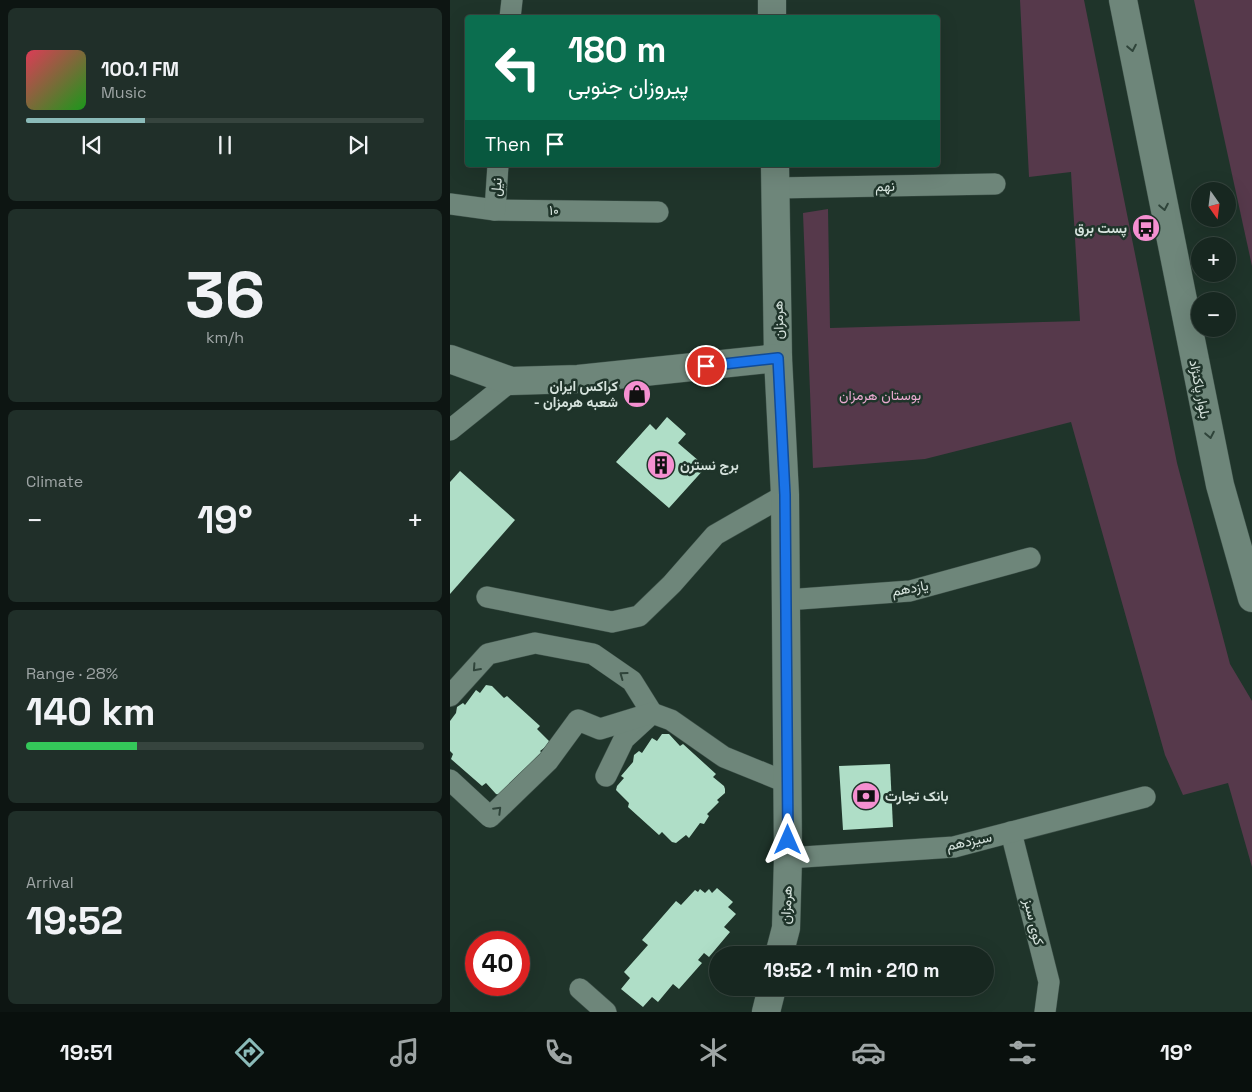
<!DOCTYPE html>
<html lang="en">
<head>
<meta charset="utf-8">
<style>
  body { margin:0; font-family:"Space Grotesk",Vazirmatn,sans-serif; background:#202f29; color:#f1f3f6; height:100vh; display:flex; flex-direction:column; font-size:19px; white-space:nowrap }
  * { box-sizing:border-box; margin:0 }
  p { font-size:16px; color:#9ea5a5 }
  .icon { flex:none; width:28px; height:28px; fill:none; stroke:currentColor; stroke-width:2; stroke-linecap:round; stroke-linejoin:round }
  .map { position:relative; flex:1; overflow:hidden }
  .drawer { display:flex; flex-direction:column; gap:8px; padding:8px; background:#0d1512; width:450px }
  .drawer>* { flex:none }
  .banner { position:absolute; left:15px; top:15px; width:475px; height:152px; border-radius:5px; box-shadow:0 5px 20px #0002,0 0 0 1px #36443e; background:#0b6e4f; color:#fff; overflow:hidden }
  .needle { width:32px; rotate:166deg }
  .fabs { position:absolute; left:741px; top:182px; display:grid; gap:10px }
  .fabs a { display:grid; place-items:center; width:45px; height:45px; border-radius:50%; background:#172720; box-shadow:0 5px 20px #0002,0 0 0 1px #36443e; font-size:25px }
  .speed { position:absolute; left:15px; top:931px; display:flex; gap:10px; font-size:25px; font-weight:700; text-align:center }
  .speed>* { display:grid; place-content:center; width:65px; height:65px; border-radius:50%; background:#172720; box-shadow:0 5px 20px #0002,0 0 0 1px #36443e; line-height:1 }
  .speed .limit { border:8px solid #d22; background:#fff; color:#111 }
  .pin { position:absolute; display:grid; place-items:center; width:42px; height:42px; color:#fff; margin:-21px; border:2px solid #fff; border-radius:50%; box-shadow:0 1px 5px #0007 }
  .me { position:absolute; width:55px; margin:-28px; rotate:0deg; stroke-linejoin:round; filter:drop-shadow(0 0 4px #0008) }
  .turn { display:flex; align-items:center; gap:18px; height:105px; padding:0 20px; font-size:22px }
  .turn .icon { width:65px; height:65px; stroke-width:2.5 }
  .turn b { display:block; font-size:35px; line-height:42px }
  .then { display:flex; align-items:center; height:48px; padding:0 20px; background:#0003; gap:10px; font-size:19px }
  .big { font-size:38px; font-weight:600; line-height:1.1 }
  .drawer .widget { flex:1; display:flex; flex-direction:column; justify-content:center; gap:8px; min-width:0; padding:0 18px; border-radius:8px; background:#202f29 }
  .drawer .dial { align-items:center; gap:0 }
  .dial b { font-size:65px; line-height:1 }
  .song { display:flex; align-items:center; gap:15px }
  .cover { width:60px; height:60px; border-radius:8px; background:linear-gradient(135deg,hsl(350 70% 55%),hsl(120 70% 35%)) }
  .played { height:5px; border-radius:2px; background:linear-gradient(90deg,#8bbbb9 30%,#36443e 30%) }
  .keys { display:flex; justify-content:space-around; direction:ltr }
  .heat { display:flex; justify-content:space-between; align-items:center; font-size:28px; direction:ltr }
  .charge { height:8px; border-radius:4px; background:linear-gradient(90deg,#34c759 28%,#36443e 0) }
  .trip { position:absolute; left:259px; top:946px; width:285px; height:50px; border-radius:25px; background:#172720; box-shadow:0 5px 20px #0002,0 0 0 1px #36443e; font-weight:600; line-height:50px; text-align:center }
  .dock { display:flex; height:80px; justify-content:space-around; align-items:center; background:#09100d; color:#9ea5a5 }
  .dock .icon { width:35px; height:35px }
  .dock .active { color:#8bbbb9 }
  .dock b { font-size:22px; color:#f1f3f6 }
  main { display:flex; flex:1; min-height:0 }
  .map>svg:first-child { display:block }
</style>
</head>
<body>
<main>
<section class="drawer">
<div class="widget">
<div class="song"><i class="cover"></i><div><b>100.1 FM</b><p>Music</p></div></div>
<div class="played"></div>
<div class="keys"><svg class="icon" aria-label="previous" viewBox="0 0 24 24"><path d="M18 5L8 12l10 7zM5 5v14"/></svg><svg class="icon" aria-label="pause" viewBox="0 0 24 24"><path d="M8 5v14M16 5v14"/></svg><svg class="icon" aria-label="next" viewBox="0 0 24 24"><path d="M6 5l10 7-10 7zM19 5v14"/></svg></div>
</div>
<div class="widget dial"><b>36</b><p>km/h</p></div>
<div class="widget"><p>Climate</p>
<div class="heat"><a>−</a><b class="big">19°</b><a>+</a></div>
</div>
<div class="widget"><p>Range · 28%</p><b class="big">140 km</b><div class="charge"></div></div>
<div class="widget"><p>Arrival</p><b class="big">19:52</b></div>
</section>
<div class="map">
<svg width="802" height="1012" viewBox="0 0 802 1012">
  <rect width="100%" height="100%" fill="#1f342a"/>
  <g fill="#56394b">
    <path d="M570 0H634L727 463 780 664 802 701V867L778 783 733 795 715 755 621 422 475 459 363 468 353 213 378 209 380 328 630 321 621 172 579 177Z"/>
    <path d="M744 0H802V266Z"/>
  </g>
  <g fill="#afdec7">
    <path d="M217 417 236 434 228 443 256 467 219 508 166 462 200 424 206 430Z"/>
    <path d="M10 471 65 520 0 594V482Z"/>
    <path d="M36 685 42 686 54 698 57 696 90 726 87 729 99 741 98 745 90 751 93 754 50 795 46 794 36 783 32 786 1 759 3 754 0 751V721L6 713 7 707 13 703 15 705 26 690 30 693Z"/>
    <path d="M212 734H219L230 746 233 744 266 774 263 777 274 786 275 789V793L267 800 269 802 257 814 259 816 254 824 250 823 239 838 236 835 226 843 222 842 212 832 209 835 178 807 179 803 166 790 167 786 174 778 171 776 183 762 184 755 189 751 192 753 202 738 207 741Z"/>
    <path d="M440 764 443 827 393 830 389 766Z"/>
    <path d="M267 888 283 902 278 907 286 914 274 927 280 932 259 957 254 953 248 960 252 963 229 989 223 984 208 1002 202 997 193 1007 171 989 180 978 174 972 198 945 192 940 226 901 231 905 245 890 248 892 250 889 255 893 259 889 262 893Z"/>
  </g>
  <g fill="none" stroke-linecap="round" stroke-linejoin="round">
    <defs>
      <g id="street">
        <path d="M60 18 62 0"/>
        <path d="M325 188 545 184"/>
        <path d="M0 204 45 210 208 212"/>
        <path d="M45 210 48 165"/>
        <path d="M0 430 61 381"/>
        <path d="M37 597 162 622 189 616 222 584 265 535 335 495"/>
        <path d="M336 600 460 591 580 558"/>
        <path d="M0 696 38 654 85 643 143 654 182 681 202 713"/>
        <path d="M156 776 174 739 198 717"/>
        <path d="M0 780 40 817 98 761 128 720 150 729 202 713 221 720 274 757 338 783"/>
        <path d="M561 832 599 982 595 1012"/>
        <path d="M338 858 504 847 695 797"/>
        <path d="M130 989 156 1012"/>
      </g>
      <g id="secondary">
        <path d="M322 0V18"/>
        <path d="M673 0 770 485 802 598"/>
        <path d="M325 165 328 358 335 495 338 858 336 928 329 955"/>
        <path d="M0 359 61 381 128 379 328 358"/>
        <path d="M316 1012 322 988"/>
      </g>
    </defs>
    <use href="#street" stroke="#3d5048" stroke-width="22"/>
    <use href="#secondary" stroke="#3d5048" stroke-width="29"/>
    <use href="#street" stroke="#6e867a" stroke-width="21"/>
    <use href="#secondary" stroke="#6e867a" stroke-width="28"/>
  </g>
  <defs><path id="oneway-chevron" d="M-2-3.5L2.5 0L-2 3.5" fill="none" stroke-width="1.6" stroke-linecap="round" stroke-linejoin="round" transform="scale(1.25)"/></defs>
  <g stroke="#2f443a">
    <use href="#oneway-chevron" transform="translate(682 48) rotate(79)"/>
    <use href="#oneway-chevron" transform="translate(714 207) rotate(79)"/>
    <use href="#oneway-chevron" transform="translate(760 435) rotate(79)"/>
    <use href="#oneway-chevron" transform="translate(26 668) rotate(132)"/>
    <use href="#oneway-chevron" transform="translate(173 675) rotate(-144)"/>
    <use href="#oneway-chevron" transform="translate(48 810) rotate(-45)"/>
  </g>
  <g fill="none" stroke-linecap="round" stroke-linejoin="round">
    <defs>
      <path id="route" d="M256 366 328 358 335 495 338 840"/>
    </defs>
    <use href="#route" stroke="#114b97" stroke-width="12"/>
    <use href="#route" stroke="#1a73e8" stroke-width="9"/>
  </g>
  <defs>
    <symbol id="bus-disc" viewBox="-11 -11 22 22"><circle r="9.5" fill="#f590d1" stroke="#1f342a"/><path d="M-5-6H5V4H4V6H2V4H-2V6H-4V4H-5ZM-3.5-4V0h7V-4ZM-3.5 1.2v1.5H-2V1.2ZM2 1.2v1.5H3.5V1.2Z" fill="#111"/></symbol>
    <symbol id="shop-disc" viewBox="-11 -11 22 22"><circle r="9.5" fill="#f590d1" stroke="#1f342a"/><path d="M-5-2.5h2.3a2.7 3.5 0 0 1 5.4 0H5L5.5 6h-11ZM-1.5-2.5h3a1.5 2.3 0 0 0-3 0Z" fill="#111"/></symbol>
    <symbol id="building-disc" viewBox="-11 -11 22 22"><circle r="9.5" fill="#f590d1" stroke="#1f342a"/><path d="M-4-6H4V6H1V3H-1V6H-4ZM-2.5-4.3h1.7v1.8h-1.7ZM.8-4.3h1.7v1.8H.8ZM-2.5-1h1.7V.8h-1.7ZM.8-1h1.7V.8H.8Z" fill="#111"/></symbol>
    <symbol id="bank-disc" viewBox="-11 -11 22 22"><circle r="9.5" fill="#f590d1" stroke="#1f342a"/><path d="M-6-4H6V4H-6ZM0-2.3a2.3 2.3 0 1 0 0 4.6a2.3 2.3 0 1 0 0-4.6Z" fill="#111"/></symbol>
  </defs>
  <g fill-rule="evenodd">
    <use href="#bus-disc" x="680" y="212" width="32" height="32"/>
    <use href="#shop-disc" x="171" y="378" width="32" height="32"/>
    <use href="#building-disc" x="195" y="449" width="32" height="32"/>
    <use href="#bank-disc" x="400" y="780" width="32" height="32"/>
  </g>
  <g text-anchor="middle" stroke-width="5" stroke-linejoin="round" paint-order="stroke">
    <g font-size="14" fill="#d6e3dd" stroke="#1f342a">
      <text transform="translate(435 186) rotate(-1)" y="5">نهم</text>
      <text transform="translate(46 187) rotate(-85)" y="5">نیل</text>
      <text transform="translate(104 210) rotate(1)" y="5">۱۰</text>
      <text transform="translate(328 320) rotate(-91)" y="5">هرمزان</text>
      <text transform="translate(750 389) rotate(79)" y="5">بلوار پاکنژاد</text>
      <text transform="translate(460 588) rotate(-10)" y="5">یازدهم</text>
      <text transform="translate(519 841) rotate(-12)" y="5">سیزدهم</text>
      <text transform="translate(336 905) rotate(-87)" y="5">هرمزان</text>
      <text transform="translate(584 922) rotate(76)" y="5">کوی سبز</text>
    </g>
    <g font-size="14" font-weight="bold" fill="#d6e3dd" stroke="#1f342a" text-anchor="end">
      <text x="677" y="233">پست برق</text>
      <text x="168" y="391">کراکس ایران<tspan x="168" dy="16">- شعبه هرمزان</tspan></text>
      <text x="230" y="470" text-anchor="start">برج نسترن</text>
      <text x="435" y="801" text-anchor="start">بانک تجارت</text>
    </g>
    <g font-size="14" fill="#eaabd1" stroke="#1f342a">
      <text x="430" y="400">بوستان هرمزان</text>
    </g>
  </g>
</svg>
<div class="fabs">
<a><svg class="needle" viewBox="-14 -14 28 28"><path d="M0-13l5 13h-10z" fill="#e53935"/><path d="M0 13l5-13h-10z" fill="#9ea5a5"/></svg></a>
<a>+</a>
<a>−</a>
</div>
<div class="speed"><div class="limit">40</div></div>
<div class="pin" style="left:256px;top:366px;background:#d93025"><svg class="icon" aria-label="arrive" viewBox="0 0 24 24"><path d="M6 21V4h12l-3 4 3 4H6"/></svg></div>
<svg class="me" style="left:338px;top:840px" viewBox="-20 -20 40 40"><path d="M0-17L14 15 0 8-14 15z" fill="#1a73e8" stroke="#fff" stroke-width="4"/></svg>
<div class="trip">19:52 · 1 min · 210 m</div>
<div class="banner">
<div class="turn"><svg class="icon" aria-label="left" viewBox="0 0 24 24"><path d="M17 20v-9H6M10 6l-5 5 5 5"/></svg><div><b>180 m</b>پیروزان جنوبی</div></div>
<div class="then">Then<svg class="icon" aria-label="arrive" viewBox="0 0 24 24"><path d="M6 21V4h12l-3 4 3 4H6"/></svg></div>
</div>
</div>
</main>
<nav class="dock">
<b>19:51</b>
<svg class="icon active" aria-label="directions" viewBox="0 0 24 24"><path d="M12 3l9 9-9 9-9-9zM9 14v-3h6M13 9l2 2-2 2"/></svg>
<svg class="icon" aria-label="music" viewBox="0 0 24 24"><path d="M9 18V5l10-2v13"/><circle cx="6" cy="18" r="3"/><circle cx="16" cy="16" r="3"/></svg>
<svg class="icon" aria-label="phone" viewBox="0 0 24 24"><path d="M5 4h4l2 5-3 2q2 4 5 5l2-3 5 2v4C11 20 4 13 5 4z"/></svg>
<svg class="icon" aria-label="climate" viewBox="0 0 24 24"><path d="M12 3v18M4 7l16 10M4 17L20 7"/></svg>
<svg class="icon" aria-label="car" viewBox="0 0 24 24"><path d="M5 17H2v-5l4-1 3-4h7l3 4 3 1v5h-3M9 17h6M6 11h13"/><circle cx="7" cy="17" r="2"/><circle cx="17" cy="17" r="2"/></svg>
<svg class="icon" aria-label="filters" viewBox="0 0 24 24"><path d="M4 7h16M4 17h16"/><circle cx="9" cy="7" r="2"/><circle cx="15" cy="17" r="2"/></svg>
<b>19°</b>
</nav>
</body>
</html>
